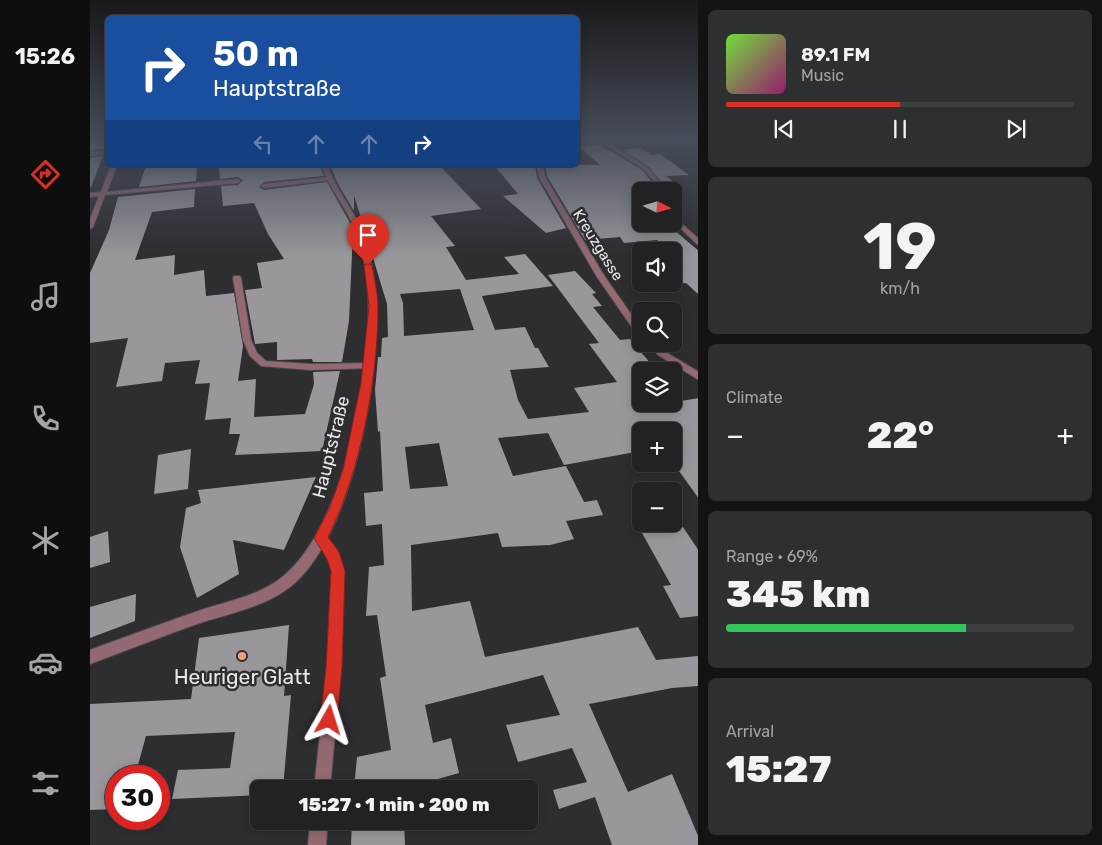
<!DOCTYPE html>
<html lang="en">
<head>
<meta charset="utf-8">
<style>
  body { margin:0; font-family:Rubik,sans-serif; background:#2e2f31; color:#f1f3f6; height:100vh; display:flex; flex-direction:column; font-size:19px; white-space:nowrap }
  * { box-sizing:border-box; margin:0 }
  p { font-size:16px; color:#a2a4a6 }
  .icon { flex:none; width:28px; height:28px; fill:none; stroke:currentColor; stroke-width:2; stroke-linecap:round; stroke-linejoin:round }
  .map { position:relative; flex:1; overflow:hidden }
  .details { display:flex; flex-direction:column; gap:10px; padding:10px; background:#131314; width:404px }
  .details>* { flex:none }
  .top-card { position:absolute; left:15px; top:15px; width:475px; height:152px; border-radius:8px; box-shadow:0 2px 12px #0003,0 0 0 1px #3f3f41; background:#1a4fa0; color:#fff; overflow:hidden }
  .needle { width:32px; rotate:95deg }
  .fabs { position:absolute; left:542px; top:182px; display:grid; gap:10px }
  .fabs a { display:grid; place-items:center; width:50px; height:50px; border-radius:8px; background:#222224; box-shadow:0 2px 12px #0003,0 0 0 1px #3f3f41; font-size:25px }
  .speed { position:absolute; left:15px; top:765px; display:flex; gap:10px; font-size:25px; font-weight:700; text-align:center }
  .speed>* { display:grid; place-content:center; width:65px; height:65px; border-radius:50%; background:#222224; box-shadow:0 2px 12px #0003,0 0 0 1px #3f3f41; line-height:1 }
  .speed .limit { border:8px solid #d22; background:#fff; color:#111 }
  .pin { position:absolute; display:grid; place-items:center; width:42px; height:42px; color:#fff; margin:-51px -21px; border-radius:50% 50% 50% 0; rotate:-45deg; box-shadow:0 0 5px #0007 }
  .pin .icon { rotate:45deg }
  .me { position:absolute; width:55px; margin:-28px; rotate:6deg; stroke-linejoin:round; filter:drop-shadow(0 0 4px #0008) }
  .turn { display:flex; align-items:center; gap:18px; height:105px; padding:0 25px; font-size:22px }
  .turn .icon { width:65px; height:65px; stroke-width:2.5 }
  .turn b { display:block; font-size:35px; line-height:42px }
  .lanes { display:flex; align-items:center; height:48px; padding:0 25px; background:#0003; justify-content:center; gap:25px; direction:ltr }
  .lanes .off { opacity:.35 }
  .big { font-size:38px; font-weight:800; line-height:1.1 }
  .details .card { flex:1; display:flex; flex-direction:column; justify-content:center; gap:8px; min-width:0; padding:0 18px; border-radius:8px; background:#2e2f31 }
  .details .dial { align-items:center; gap:0 }
  .dial b { font-size:65px; line-height:1 }
  .song { display:flex; align-items:center; gap:15px }
  .cover { width:60px; height:60px; border-radius:8px; background:linear-gradient(135deg,hsl(100 70% 55%),hsl(320 70% 35%)) }
  .played { height:5px; border-radius:2px; background:linear-gradient(90deg,#d93025 50%,#3f3f41 50%) }
  .keys { display:flex; justify-content:space-around; direction:ltr }
  .heat { display:flex; justify-content:space-between; align-items:center; font-size:28px; direction:ltr }
  .charge { height:8px; border-radius:4px; background:linear-gradient(90deg,#34c759 69%,#3f3f41 0) }
  .trip { position:absolute; left:160px; top:780px; width:288px; height:50px; border-radius:8px; background:#222224; box-shadow:0 2px 12px #0003,0 0 0 1px #3f3f41; font-weight:800; line-height:50px; text-align:center }
  main { display:flex; flex:1; min-height:0 }
  .tabs { display:flex; flex-direction:column; width:90px; justify-content:space-around; align-items:center; background:#0e0e0e; color:#a2a4a6 }
  .tabs .icon { width:35px; height:35px }
  .tabs .active { color:#d93025 }
  .tabs b { font-size:22px; color:#f1f3f6 }
  .map>svg:first-child { display:block }
</style>
</head>
<body>
<main>
<nav class="tabs">
<b>15:26</b>
<svg class="icon active" aria-label="directions" viewBox="0 0 24 24"><path d="M12 3l9 9-9 9-9-9zM9 14v-3h6M13 9l2 2-2 2"/></svg>
<svg class="icon" aria-label="music" viewBox="0 0 24 24"><path d="M9 18V5l10-2v13"/><circle cx="6" cy="18" r="3"/><circle cx="16" cy="16" r="3"/></svg>
<svg class="icon" aria-label="phone" viewBox="0 0 24 24"><path d="M5 4h4l2 5-3 2q2 4 5 5l2-3 5 2v4C11 20 4 13 5 4z"/></svg>
<svg class="icon" aria-label="climate" viewBox="0 0 24 24"><path d="M12 3v18M4 7l16 10M4 17L20 7"/></svg>
<svg class="icon" aria-label="car" viewBox="0 0 24 24"><path d="M5 17H2v-5l4-1 3-4h7l3 4 3 1v5h-3M9 17h6M6 11h13"/><circle cx="7" cy="17" r="2"/><circle cx="17" cy="17" r="2"/></svg>
<svg class="icon" aria-label="filters" viewBox="0 0 24 24"><path d="M4 7h16M4 17h16"/><circle cx="9" cy="7" r="2"/><circle cx="15" cy="17" r="2"/></svg>
</nav>
<div class="map">
<svg width="609" height="845" viewBox="0 0 609 845">
  <rect width="100%" height="100%" fill="#2e2d30"/>
  <g fill="#99979b" fill-rule="evenodd">
    <path d="M18 139 16 149 0 150V141Z"/>
    <path d="M512 145 517 151H521L552 170 563 183 564 185 551 186V226L577 224 609 251V295L596 283 584 284V251H579L567 240 534 243 530 237 495 240 457 176 455 165H510L489 146Z"/>
    <path d="M551 148 561 155 570 154 599 175 576 176 585 183 573 184 559 167 533 150Z"/>
    <path d="M13 156 1 187H0V158Z"/>
    <path d="M56 165H107L106 181 49 187Z"/>
    <path d="M129 165H152L153 167 230 165 234 176 174 182 169 187 174 190 237 182 259 221 263 231 259 321 252 362H223L222 359 187 360V342L165 344 155 290 172 288 167 263 194 259 178 234 164 203 133 206 131 186 148 185 153 180 148 177 130 179Z"/>
    <path d="M240 165H349L391 209 341 216 365 246 356 247 376 280 429 274 414 257 435 254 463 286 392 296 405 330 435 327 445 348H448L459 367 420 370 428 400 438 419 499 412 484 388 527 382 499 344 509 343 458 275 485 271 506 293 502 294 512 306 503 307 530 340 540 339 567 371H551V407L584 404V402L609 398V499L584 464V431H551V451L474 465 458 433 408 438 423 476 476 466 494 502 507 500 513 515 476 521 484 539 460 545 412 547 408 533 321 545 322 611 380 601 395 657 548 627 566 660 609 656V686L582 688 499 704 538 792 582 774 609 838V845H522L505 797 469 809 463 790 497 782 482 748 428 762 416 725 470 715 453 675 335 705 343 743 361 738 369 773 313 789H264L267 757 301 750 290 678 296 676 287 615 276 616 279 567 294 565 292 524 276 526 274 493 293 491 290 431 288 432 285 390 288 357H291L292 338 298 337 297 304 264 195V211L248 184ZM370 289 384 330 314 336 313 303 310 294ZM349 443 358 486 320 489 315 447Z"/>
    <path d="M404 165H445L447 178 476 228 456 233 413 196 428 194Z"/>
    <path d="M105 189 104 207 62 212 45 260 85 255 84 275 114 270 116 296 144 293 153 346 148 381 166 379 164 417 215 414 224 384 223 372 250 371 232 451 145 455 150 434H139L141 418 115 420 120 383 105 384 110 360 75 363 72 381 26 387 38 338 0 343V273L19 230 28 197Z"/>
    <path d="M101 449 98 489 64 494 68 455Z"/>
    <path d="M226 477 194 550 143 540 149 574 107 598 90 547 96 508 111 503 108 490Z"/>
    <path d="M593 527 609 551V616L590 618 573 586 581 585 552 533Z"/>
    <path d="M18 531 20 562 0 568V537Z"/>
    <path d="M46 594 45 621 0 638V607Z"/>
    <path d="M199 625 194 696 201 695 193 789H169V795L82 799 88 770 140 768 145 732 56 736 45 776H26V809L0 810V704L101 699 109 638Z"/>
    <path d="M262 821H314L315 845H261Z"/>
  </g>
  <g fill="none" stroke-linecap="round" stroke-linejoin="round">
    <defs>
      <g id="minor">
        <path d="M573 139 571 140 519 143C540 157 565 166 574 191H568L565 182 553 169 513 143 488 144V142L513 140Z"/>
        <path d="M18 151V154L0 156V152Z"/>
        <path d="M21 165H27L17 192 148 179 151 181 148 183 15 195 3 227 0 229V219L9 196 0 197V193L11 192Z"/>
        <path d="M447 165H453L455 177 515 277 551 328V336H548L507 277 449 177Z"/>
        <path d="M239 177 242 179 241 180 174 188 171 186 174 184Z"/>
        <path d="M584 217 609 239V246L584 222Z"/>
        <path d="M144 276H150L151 278 161 340 167 353 176 361 221 364 280 363 283 364 284 366 283 368 221 370 171 366 160 356 153 340 143 278Z"/>
        <path d="M558 344H567L574 351 609 372V380L568 355Z"/>
        <path d="M231 533 235 534 248 552 254 571 251 669 240 789H224L237 669 242 571 238 558 225 538 227 534Z"/>
        <path d="M220 821H238L236 845H218Z"/>
      </g>
      <path id="tertiary" d="M232 165H238C243 184 255 198 264 215 273 231 278 250 282 268 299 347 266 536 200 587 176 606 142 613 113 622 75 635 38 650 0 664V650C37 636 74 623 111 610 138 601 168 596 191 578 258 527 291 341 274 262 270 246 266 230 258 215 249 198 237 184 232 165Z"/>
    </defs>
    <use href="#minor" stroke="#4c4b4e" stroke-width="2"/>
    <use href="#tertiary" stroke="#4c4b4e" stroke-width="2"/>
    <use href="#minor" fill="#946972" fill-rule="evenodd"/>
    <use href="#tertiary" fill="#946972" fill-rule="evenodd"/>
  </g>
  <linearGradient id="sky" x2="0" y2="1"><stop stop-color="#19191a"/><stop offset="0.54" stop-color="#464c59"/><stop offset="1" stop-color="#464c59" stop-opacity="0"/></linearGradient>
  <rect width="609" height="257" fill="url(#sky)"/>
  <path fill="#d93025" stroke="#8d1f18" d="M278 263 282 265C284 279 288 293 288 307 288 380 270 472 238 537L249 552 255 571 252 668 247 720 245 726 239 729 233 726 230 720 236 668 241 571 237 559 224 538 240 507 253 470 271 383 279 306 274 265Z"/>
  <circle fill="#efa378" stroke="#2e2d30" stroke-width="2" cx="152" cy="656" r="5"/>
  <g text-anchor="middle" stroke-width="5" stroke-linejoin="round" paint-order="stroke">
    <g font-size="15" fill="#e8e7e9" stroke="#2e2d30">
      <text transform="translate(508 245) rotate(58)" y="5">Kreuzgasse</text>
    </g>
    <g font-size="18" fill="#e8e7e9" stroke="#2e2d30">
      <text transform="translate(241 447) rotate(-76)" y="6">Hauptstraße</text>
    </g>
    <g font-size="21" fill="#e8e7e9" stroke="#2e2d30">
      <text x="152" y="684">Heuriger Glatt</text>
    </g>
  </g>
</svg>
<div class="fabs">
<a><svg class="needle" viewBox="-14 -14 28 28"><path d="M0-13l5 13h-10z" fill="#e53935"/><path d="M0 13l5-13h-10z" fill="#a2a4a6"/></svg></a>
<a><svg class="icon" aria-label="sound" viewBox="0 0 24 24"><path d="M4 9h4l5-4v14l-5-4H4zM17 9q2 3 0 6"/></svg></a>
<a><svg class="icon" aria-label="search" viewBox="0 0 24 24"><circle cx="10" cy="10" r="6"/><path d="M15 15l6 6"/></svg></a>
<a><svg class="icon" aria-label="layers" viewBox="0 0 24 24"><path d="M12 4l9 5-9 5-9-5zM3 14l9 5 9-5"/></svg></a>
<a>+</a>
<a>−</a>
</div>
<div class="speed"><div class="limit">30</div></div>
<div class="pin" style="left:278px;top:265px;background:#d93025"><svg class="icon" aria-label="arrive" viewBox="0 0 24 24"><path d="M6 21V4h12l-3 4 3 4H6"/></svg></div>
<svg class="me" style="left:239px;top:720px" viewBox="-20 -20 40 40"><path d="M0-17L14 15 0 8-14 15z" fill="#d93025" stroke="#fff" stroke-width="4"/></svg>
<div class="trip">15:27 · 1 min · 200 m</div>
<div class="top-card">
<div class="turn"><svg class="icon" aria-label="right" viewBox="0 0 24 24"><path d="M7 20v-9h11M14 6l5 5-5 5"/></svg><div><b>50 m</b>Hauptstraße</div></div>
<div class="lanes"><svg class="icon off" aria-label="left" viewBox="0 0 24 24"><path d="M17 20v-9H6M10 6l-5 5 5 5"/></svg><svg class="icon off" aria-label="ahead" viewBox="0 0 24 24"><path d="M12 20V5M6 11l6-6 6 6"/></svg><svg class="icon off" aria-label="ahead" viewBox="0 0 24 24"><path d="M12 20V5M6 11l6-6 6 6"/></svg><svg class="icon" aria-label="right" viewBox="0 0 24 24"><path d="M7 20v-9h11M14 6l5 5-5 5"/></svg></div>
</div>
</div>
<section class="details">
<div class="card">
<div class="song"><i class="cover"></i><div><b>89.1 FM</b><p>Music</p></div></div>
<div class="played"></div>
<div class="keys"><svg class="icon" aria-label="previous" viewBox="0 0 24 24"><path d="M18 5L8 12l10 7zM5 5v14"/></svg><svg class="icon" aria-label="pause" viewBox="0 0 24 24"><path d="M8 5v14M16 5v14"/></svg><svg class="icon" aria-label="next" viewBox="0 0 24 24"><path d="M6 5l10 7-10 7zM19 5v14"/></svg></div>
</div>
<div class="card dial"><b>19</b><p>km/h</p></div>
<div class="card"><p>Climate</p>
<div class="heat"><a>−</a><b class="big">22°</b><a>+</a></div>
</div>
<div class="card"><p>Range · 69%</p><b class="big">345 km</b><div class="charge"></div></div>
<div class="card"><p>Arrival</p><b class="big">15:27</b></div>
</section>
</main>
</body>
</html>
